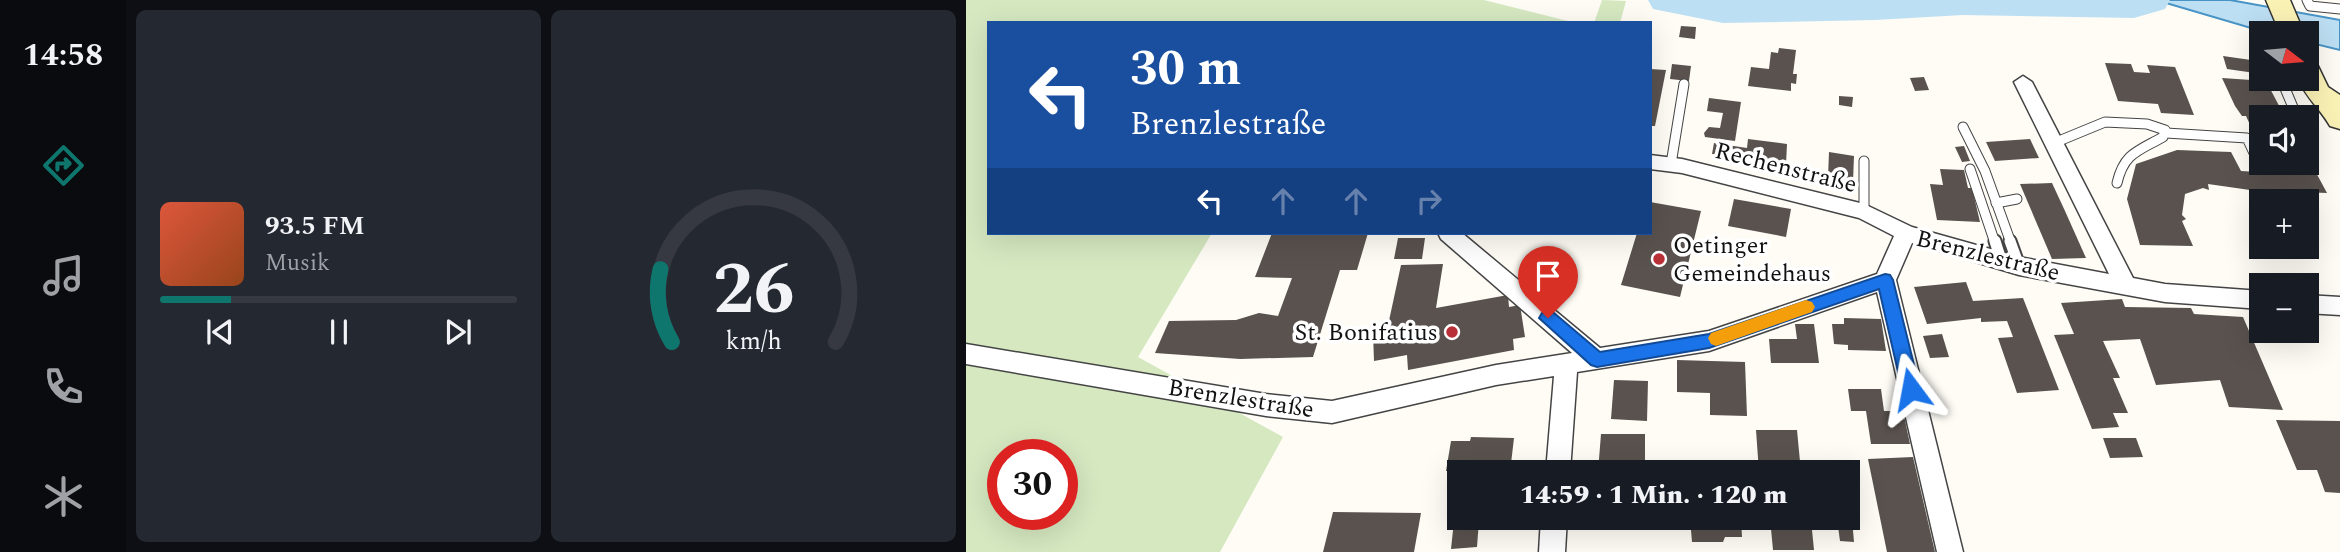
<!DOCTYPE html>
<html lang="de">
<head>
<meta charset="utf-8">
<style>
  body { margin:0; font-family:Spectral,serif; background:#242831; color:#f1f3f6; height:100vh; display:flex; flex-direction:column; font-size:26px; white-space:nowrap }
  * { box-sizing:border-box; margin:0 }
  p { font-size:23px; color:#9ea1a6 }
  .icon { flex:none; width:38px; height:38px; fill:none; stroke:currentColor; stroke-width:2; stroke-linecap:round; stroke-linejoin:round }
  .map { position:relative; flex:1; overflow:hidden }
  .sheet { display:flex; flex-direction:column; gap:10px; padding:10px; background:#0d0f14; width:840px }
  .sheet>* { flex:none }
  .guide { position:absolute; left:21px; top:21px; width:665px; height:214px; border-radius:0px; box-shadow:0 7px 28px #0002; background:#1a4fa0; color:#fff; overflow:hidden }
  .needle { width:46px; rotate:106deg }
  .tools { position:absolute; left:1283px; top:21px; display:grid; gap:14px }
  .tools a { display:grid; place-items:center; width:70px; height:70px; border-radius:0px; background:#171b24; box-shadow:0 7px 28px #0002; font-size:35px }
  .speed { position:absolute; left:21px; top:439px; display:flex; gap:14px; font-size:35px; font-weight:700; text-align:center }
  .speed>* { display:grid; place-content:center; width:91px; height:91px; border-radius:50%; background:#171b24; box-shadow:0 7px 28px #0002; line-height:1 }
  .speed .limit { border:10px solid #d22; background:#fff; color:#111 }
  .pin { position:absolute; display:grid; place-items:center; width:60px; height:60px; color:#fff; margin:-72px -30px; border-radius:50% 50% 50% 0; rotate:-45deg; box-shadow:0 0 7px #0007 }
  .pin .icon { rotate:45deg }
  .me { position:absolute; width:77px; margin:-38px; rotate:347deg; stroke-linejoin:round; filter:drop-shadow(0 0 5px #0008) }
  .turn { display:flex; align-items:center; gap:24px; height:147px; padding:0 28px; font-size:32px }
  .turn .icon { width:91px; height:91px; stroke-width:2.5 }
  .turn b { display:block; font-size:49px; line-height:60px }
  .lanes { display:flex; align-items:center; height:66px; padding:0 28px; background:#0003; justify-content:center; gap:35px; direction:ltr }
  .lanes .off { opacity:.35 }
  .sheet .tile { flex:1; display:flex; flex-direction:column; justify-content:center; gap:10px; min-width:0; padding:0 24px; border-radius:10px; background:#242831 }
  .sheet .dial { align-items:center; gap:0 }
  .dial svg { height:182px; overflow:visible; fill:none; stroke:#363941; stroke-width:7; stroke-linecap:round; text-anchor:middle }
  .dial text { fill:#f1f3f6; stroke:none }
  .song { display:flex; align-items:center; gap:21px }
  .cover { width:84px; height:84px; border-radius:10px; background:linear-gradient(135deg,hsl(10 70% 55%),hsl(20 70% 35%)) }
  .played { height:7px; border-radius:4px; background:linear-gradient(90deg,#0f766e 20%,#363941 20%) }
  .keys { display:flex; justify-content:space-around; direction:ltr }
  .sheet .tiles { flex:1; display:grid; gap:10px; grid-template-columns:repeat(2,1fr) }
  .trip { position:absolute; left:481px; top:460px; width:413px; height:70px; border-radius:0px; background:#171b24; box-shadow:0 7px 28px #0002; font-weight:800; line-height:70px; text-align:center }
  main { display:flex; flex:1; min-height:0 }
  .tab-bar { display:flex; flex-direction:column; width:126px; justify-content:space-around; align-items:center; background:#090b0e; color:#9ea1a6 }
  .tab-bar .icon { width:49px; height:49px }
  .tab-bar .on { color:#0f766e }
  .tab-bar b { font-size:32px; color:#f1f3f6 }
  .map>svg:first-child { display:block }
</style>
</head>
<body>
<main>
<nav class="tab-bar">
<b>14:58</b>
<svg class="icon on" aria-label="directions" viewBox="0 0 24 24"><path d="M12 3l9 9-9 9-9-9zM9 14v-3h6M13 9l2 2-2 2"/></svg>
<svg class="icon" aria-label="music" viewBox="0 0 24 24"><path d="M9 18V5l10-2v13"/><circle cx="6" cy="18" r="3"/><circle cx="16" cy="16" r="3"/></svg>
<svg class="icon" aria-label="phone" viewBox="0 0 24 24"><path d="M5 4h4l2 5-3 2q2 4 5 5l2-3 5 2v4C11 20 4 13 5 4z"/></svg>
<svg class="icon" aria-label="climate" viewBox="0 0 24 24"><path d="M12 3v18M4 7l16 10M4 17L20 7"/></svg>
</nav>
<section class="sheet">
<div class="tiles">
<div class="tile">
<div class="song"><i class="cover"></i><div><b>93.5 FM</b><p>Musik</p></div></div>
<div class="played"></div>
<div class="keys"><svg class="icon" aria-label="previous" viewBox="0 0 24 24"><path d="M18 5L8 12l10 7zM5 5v14"/></svg><svg class="icon" aria-label="pause" viewBox="0 0 24 24"><path d="M8 5v14M16 5v14"/></svg><svg class="icon" aria-label="next" viewBox="0 0 24 24"><path d="M6 5l10 7-10 7zM19 5v14"/></svg></div>
</div>
<div class="tile dial"><svg viewBox="0 0 100 80">
<path d="M14 69A42 42 0 1 1 86 69"/>
<path d="M14 69A42 42 0 0 1 9 37" stroke="#0f766e"/>
<text x="50" y="56" font-size="32" font-weight="700">26</text>
<text x="50" y="72" font-size="11">km/h</text>
</svg></div>
</div>
</section>
<div class="map">
<svg width="1374" height="552" viewBox="0 0 1374 552">
  <rect width="100%" height="100%" fill="#fefcf5"/>
  <g fill="#d5e8c0" fill-rule="evenodd">
    <path d="M0 0H518L610 23H23V233H246L172 357 317 437 254 552H0ZM37 455H96V514H37Z"/>
    <path d="M636 0 660 1 654 23H628Z"/>
  </g>
  <path fill="#bddff3" stroke="#4894c6" stroke-width="2" d="M1190 0H1264L1374 20V50L1341 42 1340 33H1302Z"/>
  <g fill="none" stroke-linecap="round" stroke-linejoin="round">
    <path fill="#bddff3" fill-rule="evenodd" d="M682 0H1204L1199 9 1168 18 997 15 909 20 757 23 687 9Z"/>
  </g>
  <g fill="#59524e">
    <path d="M715 26 730 27 729 39 713 37Z"/>
    <path d="M813 48 830 50 827 74H831L830 84 825 83V91L782 86 785 67 803 69 805 52 812 53Z"/>
    <path d="M1257 56 1285 60 1289 73 1261 69Z"/>
    <path d="M1139 63 1165 64 1168 72 1184 73 1181 65 1209 67 1228 115 1195 113 1192 104 1152 101Z"/>
    <path d="M706 64 725 66 723 81 704 79Z"/>
    <path d="M684 69 700 70 689 126H684Z"/>
    <path d="M958 77 963 90 949 91 944 78Z"/>
    <path d="M1256 78 1300 81 1319 117H1295V129H1286L1280 116H1276L1269 106Z"/>
    <path d="M873 96 887 97 886 107 873 105Z"/>
    <path d="M743 98 775 102 769 141 739 137 738 133 743 127 754 128 757 113 741 111Z"/>
    <path d="M782 139 821 144 820 164 746 154 748 143 781 148Z"/>
    <path d="M1064 139 1073 158 1029 161 1020 142Z"/>
    <path d="M998 146 1004 161 996 162 989 147Z"/>
    <path d="M1211 150 1265 152 1275 171 1309 173 1304 163H1340V154L1361 193 1284 190 1242 184 1243 190 1237 188 1219 194 1216 215 1220 219 1216 221 1227 246 1174 245 1161 199 1170 164Z"/>
    <path d="M863 152 888 156 887 182 862 178Z"/>
    <path d="M974 169 998 170 1002 188H1006L1014 222 971 220 964 184 977 185Z"/>
    <path d="M1086 183 1099 211 1120 258 1086 259 1054 184Z"/>
    <path d="M768 199 825 209 820 237 762 226Z"/>
    <path d="M684 202 735 211 714 297 655 285 671 233H684Z"/>
    <path d="M306 233H402L391 270H374L347 357 274 359 189 353 203 321 270 320 293 313 312 316 326 278 289 277Z"/>
    <path d="M432 238H459L456 259H428Z"/>
    <path d="M477 264 470 308 542 295 543 307 554 305 559 337 547 339 548 350 442 370 441 355 408 361 407 333 421 330 435 265Z"/>
    <path d="M1000 282 1007 301 1057 298 1093 390 1051 393 1032 338 1047 337 1041 321 1015 322V318L961 324 948 287Z"/>
    <path d="M1156 299 1159 307 1225 308 1228 314 1277 317 1317 410 1263 407 1254 380 1190 385 1174 339 1137 341 1154 378H1147L1162 413H1147L1153 427 1126 429 1088 335 1108 334 1095 303Z"/>
    <path d="M878 318 915 319 920 351 882 350V345L868 344 866 324H878Z"/>
    <path d="M829 324H848L853 363H805L803 339H831Z"/>
    <path d="M976 334 983 357 964 358 957 336Z"/>
    <path d="M711 360 779 362 781 416 744 415V393L711 392Z"/>
    <path d="M648 380 682 381 681 421 645 419Z"/>
    <path d="M882 389H915L918 411H937L944 444H905L900 411H885Z"/>
    <path d="M1310 420 1374 421V493L1359 492 1351 470H1331Z"/>
    <path d="M790 430H831L835 472H793Z"/>
    <path d="M635 434H679V471L632 472Z"/>
    <path d="M505 437 548 438 544 472 480 471 485 441H504Z"/>
    <path d="M1137 438H1170L1177 457 1144 458Z"/>
    <path d="M947 457 969 552H921L902 459Z"/>
    <path d="M367 512 455 513 448 552H357Z"/>
    <path d="M627 518H670L669 530 627 528Z"/>
    <path d="M724 518H775L776 537H759L757 542H726Z"/>
    <path d="M804 518H850L851 530H846L848 550H807Z"/>
    <path d="M871 519H886L888 542 874 541Z"/>
    <path d="M513 520 511 547 485 549 488 521Z"/>
  </g>
  <g fill="none" stroke-linecap="round" stroke-linejoin="round">
    <defs>
      <g id="lane-far1">
        <path d="M1341 0 1344 6 1374 9"/>
        <path d="M1315 79 1329 112 1341 113"/>
        <path d="M997 127 1019 171 1045 243"/>
        <path d="M1200 133 1281 138 1288 153"/>
        <path d="M1088 143 1139 122 1181 124 1199 130 1197 137C1172 151 1158 153 1151 183"/>
        <path d="M898 161V212"/>
        <path d="M705 164 718 84"/>
        <path d="M1004 169 1029 243"/>
        <path d="M1030 203 1051 199"/>
      </g>
      <g id="lane">
        <path d="M1029 241 1035 260"/>
        <path d="M1044 241 1053 266"/>
      </g>
      <g id="street">
        <path d="M1057 76 1066 82 1167 278 1199 284 1295 291V309L1199 302 1053 275 946 243 930 280 997 552H971L911 292 743 351 611 372 604 472H580L588 376 530 385 366 423 300 416 0 364V344L300 394 366 401 530 365 606 353 475 239 472 233H496L634 348 743 331 911 274 928 236 893 218 716 173 684 169V155L716 159 898 204 946 227 1053 257 1143 274 1048 82Z"/>
        <path d="M1340 295 1374 297V315L1340 313Z"/>
        <path d="M575 518H601L599 552H573Z"/>
      </g>
      <g id="secondary">
        <path d="M1300 0H1324L1338 33H1314Z"/>
        <path d="M1340 57 1349 60 1362 87 1374 95V129L1364 126C1353 107 1341 99 1332 79H1340Z"/>
      </g>
    </defs>
    <use href="#lane-far1" stroke="#444" stroke-width="11"/>
    <use href="#lane" stroke="#444" stroke-width="15"/>
    <use href="#street" stroke="#444" stroke-width="3"/>
    <use href="#secondary" stroke="#333" stroke-width="3"/>
    <use href="#lane-far1" stroke="#fff" stroke-width="9"/>
    <use href="#lane" stroke="#fff" stroke-width="11"/>
    <use href="#street" fill="#fff" fill-rule="evenodd"/>
    <use href="#secondary" fill="#faf2b5" fill-rule="evenodd"/>
  </g>
  <path fill="#1a73e8" stroke="#114b97" stroke-width="2" d="M919 274 924 275 927 280 954 389 951 394 945 397 939 394 936 389 913 289 743 348 631 367 625 365 573 318 576 313H588L634 352 743 334Z"/>
  <path fill="#f59e0b" d="M840 300 846 302 849 307 846 312 750 346 745 344 742 338 745 333Z"/>
  <g fill="#ba3037" stroke="#fff" stroke-width="2.5">
    <circle cx="693" cy="259" r="7"/>
    <circle cx="486" cy="332" r="7"/>
  </g>
  <g text-anchor="middle" stroke-width="7" stroke-linejoin="round" paint-order="stroke">
    <g font-size="24" fill="#111" stroke="#fff">
      <text transform="translate(820 167) rotate(14)" y="8">Rechenstraße</text>
      <text transform="translate(1022 255) rotate(14)" y="8">Brenzlestraße</text>
      <text transform="translate(275 398) rotate(9)" y="8">Brenzlestraße</text>
    </g>
    <g font-size="24" fill="#111" stroke="#fff" text-anchor="start">
      <text x="707" y="253">Oetinger<tspan x="707" dy="28">Gemeindehaus</tspan></text>
      <text x="472" y="340" text-anchor="end">St. Bonifatius</text>
    </g>
  </g>
</svg>
<div class="tools">
<a><svg class="needle" viewBox="-14 -14 28 28"><path d="M0-13l5 13h-10z" fill="#e53935"/><path d="M0 13l5-13h-10z" fill="#9ea1a6"/></svg></a>
<a><svg class="icon" aria-label="sound" viewBox="0 0 24 24"><path d="M4 9h4l5-4v14l-5-4H4zM17 9q2 3 0 6"/></svg></a>
<a>+</a>
<a>−</a>
</div>
<div class="speed"><div class="limit">30</div></div>
<div class="pin" style="left:582px;top:318px;background:#d93025"><svg class="icon" aria-label="arrive" viewBox="0 0 24 24"><path d="M6 21V4h12l-3 4 3 4H6"/></svg></div>
<svg class="me" style="left:945px;top:389px" viewBox="-20 -20 40 40"><path d="M0-17L14 15 0 8-14 15z" fill="#1a73e8" stroke="#fff" stroke-width="4"/></svg>
<div class="trip">14:59 · 1 Min. · 120 m</div>
<div class="guide">
<div class="turn"><svg class="icon" aria-label="left" viewBox="0 0 24 24"><path d="M17 20v-9H6M10 6l-5 5 5 5"/></svg><div><b>30 m</b>Brenzlestraße</div></div>
<div class="lanes"><svg class="icon" aria-label="left" viewBox="0 0 24 24"><path d="M17 20v-9H6M10 6l-5 5 5 5"/></svg><svg class="icon off" aria-label="ahead" viewBox="0 0 24 24"><path d="M12 20V5M6 11l6-6 6 6"/></svg><svg class="icon off" aria-label="ahead" viewBox="0 0 24 24"><path d="M12 20V5M6 11l6-6 6 6"/></svg><svg class="icon off" aria-label="right" viewBox="0 0 24 24"><path d="M7 20v-9h11M14 6l5 5-5 5"/></svg></div>
</div>
</div>
</main>
</body>
</html>
